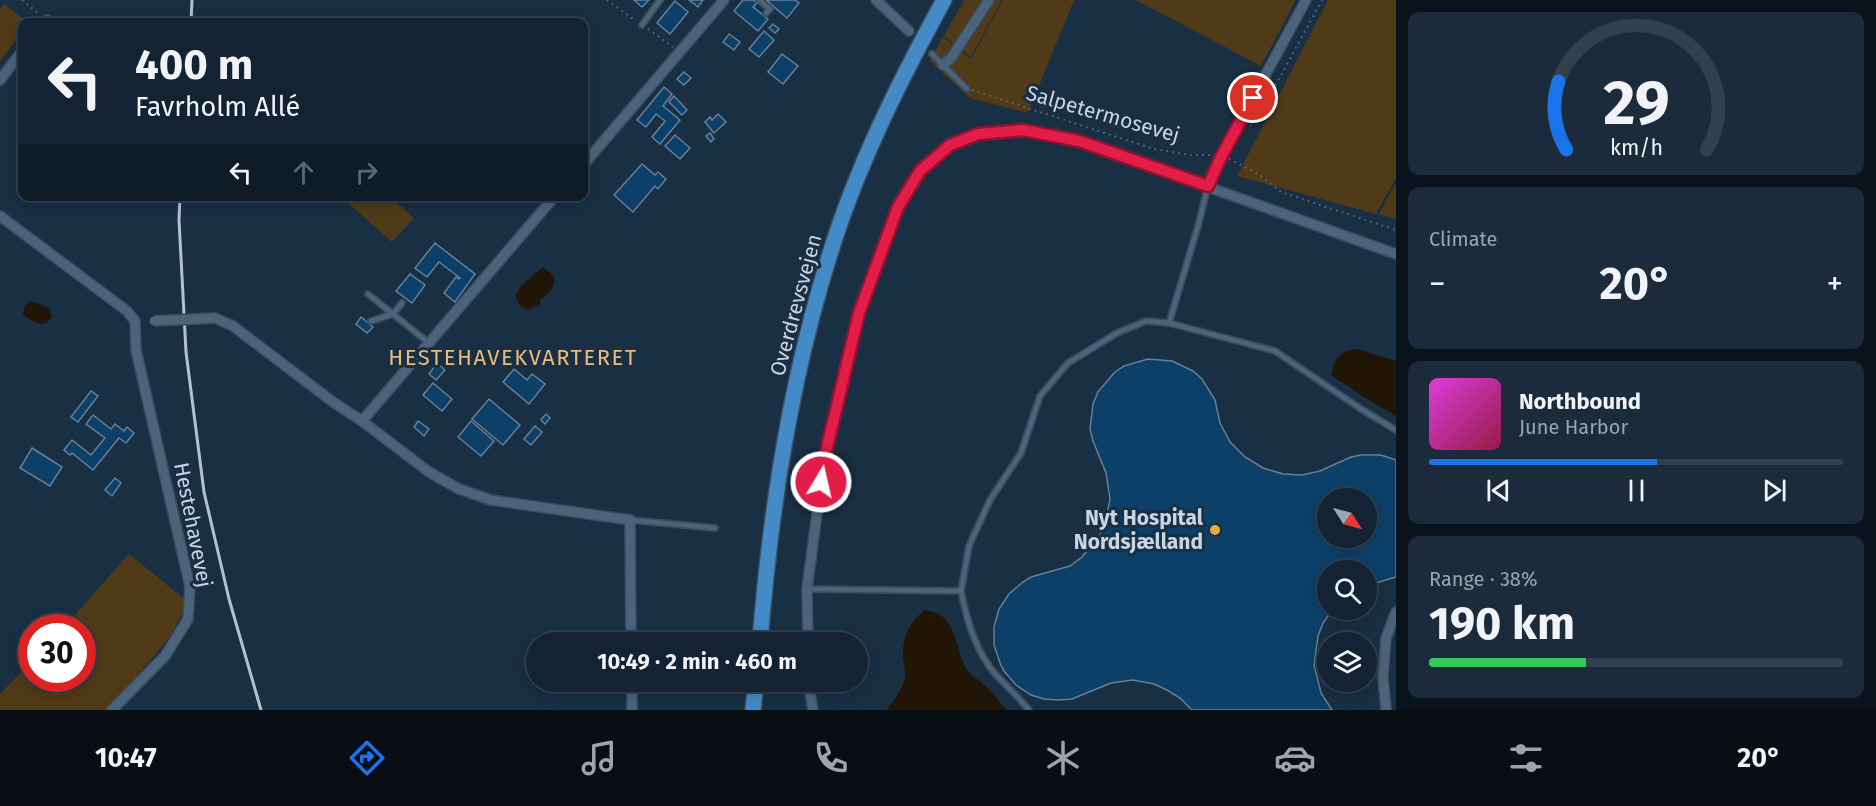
<!DOCTYPE html>
<html lang="en">
<head>
<meta charset="utf-8">
<style>
  body { margin:0; font-family:"Fira Sans",sans-serif; background:#1c2b3b; color:#f1f3f6; height:100vh; display:flex; flex-direction:column; font-size:22px; white-space:nowrap }
  * { box-sizing:border-box; margin:0 }
  p { font-size:20px; color:#9da4ac }
  .icon { flex:none; width:33px; height:33px; fill:none; stroke:currentColor; stroke-width:2; stroke-linecap:round; stroke-linejoin:round }
  .map { position:relative; flex:1; overflow:hidden }
  .panel { display:flex; flex-direction:column; gap:12px; padding:12px; background:#0a131c; width:480px }
  .panel>* { flex:none }
  .top-card { position:absolute; left:18px; top:18px; width:570px; height:183px; border-radius:12px; box-shadow:0 3px 15px #0003,0 0 0 2px #32404e; background:#132333; color:#f1f3f6; overflow:hidden }
  .needle { width:39px; rotate:126deg }
  .tools { position:absolute; left:1317px; top:488px; display:grid; gap:12px }
  .tools a { display:grid; place-items:center; width:60px; height:60px; border-radius:50%; background:#132333; box-shadow:0 3px 15px #0003,0 0 0 2px #32404e; font-size:30px }
  .speed { position:absolute; left:18px; top:614px; display:flex; gap:12px; font-size:30px; font-weight:700; text-align:center }
  .speed>* { display:grid; place-content:center; width:78px; height:78px; border-radius:50%; background:#132333; box-shadow:0 3px 15px #0003,0 0 0 2px #32404e; line-height:1 }
  .speed .limit { border:9px solid #d22; background:#fff; color:#111 }
  .pin { position:absolute; display:grid; place-items:center; width:51px; height:51px; color:#fff; margin:-26px; border:3px solid #fff; border-radius:50%; box-shadow:0 2px 6px #0007 }
  .me { position:absolute; width:66px; margin:-33px; rotate:9deg; stroke-linejoin:round; filter:drop-shadow(0 0 4px #0008) }
  .turn { display:flex; align-items:center; gap:21px; height:126px; padding:0 18px; font-size:27px }
  .turn .icon { width:78px; height:78px; stroke-width:2.5 }
  .turn b { display:block; font-size:42px; line-height:51px }
  .lanes { display:flex; align-items:center; height:57px; padding:0 18px; background:#0003; justify-content:center; gap:30px; direction:ltr }
  .lanes .off { opacity:.35 }
  .big { font-size:45px; font-weight:700; line-height:1.1 }
  .panel .card { flex:1; display:flex; flex-direction:column; justify-content:center; gap:9px; min-width:0; padding:0 21px; border-radius:12px; background:#1c2b3b }
  .panel .dial { align-items:center; gap:0 }
  .dial svg { height:156px; overflow:visible; fill:none; stroke:#32404e; stroke-width:7; stroke-linecap:round; text-anchor:middle }
  .dial text { fill:#f1f3f6; stroke:none }
  .song { display:flex; align-items:center; gap:18px }
  .cover { width:72px; height:72px; border-radius:9px; background:linear-gradient(135deg,hsl(300 70% 55%),hsl(340 70% 35%)) }
  .played { height:6px; border-radius:3px; background:linear-gradient(90deg,#1a73e8 55%,#32404e 55%) }
  .keys { display:flex; justify-content:space-around; direction:ltr }
  .heat { display:flex; justify-content:space-between; align-items:center; font-size:33px; direction:ltr }
  .charge { height:9px; border-radius:4px; background:linear-gradient(90deg,#34c759 38%,#32404e 0) }
  .trip { position:absolute; left:526px; top:632px; width:342px; height:60px; border-radius:30px; background:#132333; box-shadow:0 3px 15px #0003,0 0 0 2px #32404e; font-weight:700; line-height:60px; text-align:center }
  .tab-bar { display:flex; height:96px; justify-content:space-around; align-items:center; background:#080e14; color:#9da4ac }
  .tab-bar .icon { width:42px; height:42px }
  .tab-bar .on { color:#1a73e8 }
  .tab-bar b { font-size:27px; color:#f1f3f6 }
  main { display:flex; flex:1; min-height:0 }
  .map>svg:first-child { display:block }
</style>
</head>
<body>
<main>
<div class="map">
<svg width="1396" height="710" viewBox="0 0 1396 710">
  <rect width="100%" height="100%" fill="#192f44"/>
  <g fill="#513a17">
    <path d="M964 0H1002L971 57 944 36Z"/>
    <path d="M1003 0H1074L1028 113 970 98 930 61 943 37 971 59Z"/>
    <path d="M1136 0H1296L1261 66Z"/>
    <path d="M1328 0H1396V178L1376 214 1237 176Z"/>
    <path d="M4 4 27 22H22V32L0 61V9Z"/>
    <path d="M1396 183V219L1379 214Z"/>
    <path d="M345 197H390L414 218 392 242 344 199Z"/>
    <path d="M129 554 188 602 171 635 119 698 107 710H0V694L31 662 32 678H82V627H64Z"/>
  </g>
  <g fill="#211505">
    <path d="M543 267 554 276C557 288 548 293 540 300V304L528 310 520 306 515 296 522 285Z"/>
    <path d="M32 301 49 308 52 316C46 330 32 322 23 314 24 307 25 304 32 301Z"/>
    <path d="M1357 349 1396 361V416L1367 399 1331 375C1335 358 1339 351 1357 349Z"/>
    <path d="M925 610C961 615 952 650 970 674 973 677 978 679 981 682 991 691 998 700 1006 710H887C894 699 902 691 905 677 906 669 903 662 903 654 903 634 911 621 925 610Z"/>
  </g>
  <g fill="#0c4069" stroke="#667f97" stroke-width="1.5" fill-rule="evenodd">
    <path d="M634 0H649L642 7Z"/>
    <path d="M689 0H703L698 7Z"/>
    <path d="M743 0H753L757 3 753 7 768 19 758 31 734 11Z"/>
    <path d="M766 0H795L799 3 787 18Z"/>
    <path d="M675 1 688 12 670 34 657 23Z"/>
    <path d="M773 24 779 29 775 33 769 28Z"/>
    <path d="M764 31 774 40 759 57 749 49Z"/>
    <path d="M729 34 740 42 734 50 723 42Z"/>
    <path d="M782 54 798 66 783 84 768 72Z"/>
    <path d="M684 72 691 78 684 85 677 79Z"/>
    <path d="M664 87 672 94 663 106 680 120 660 144 652 137 665 121 656 114 646 127 637 120Z"/>
    <path d="M674 96 687 110 682 115 669 102Z"/>
    <path d="M718 114 726 122 714 133 705 122 710 117 712 120Z"/>
    <path d="M710 133 714 139 711 142 706 136Z"/>
    <path d="M675 135 690 148 680 159 665 146Z"/>
    <path d="M642 164 655 175 658 172 666 179 658 189 655 186 633 212 614 195Z"/>
    <path d="M435 243 475 274 455 302 444 293 456 277 459 279 460 278 439 262 427 277 415 268Z"/>
    <path d="M410 274 425 285 412 303 396 291Z"/>
    <path d="M361 317 373 327 367 333 356 324Z"/>
    <path d="M1148 359 1172 361 1193 371 1202 379 1215 400 1220 423 1230 442 1245 457 1263 468 1283 474 1302 475 1320 471 1351 457 1361 455H1381L1396 460V577L1366 586V570H1328V609H1333L1323 623 1318 636 1314 665 1321 693 1332 710H1192L1180 698 1167 690 1154 684 1133 680 1111 683 1072 699 1058 700 1044 699 1031 695 1016 685 1004 671 1000 663 994 645V627L999 609 1009 594 1023 582 1031 577 1070 566 1082 557 1099 536 1105 524 1110 499 1106 473 1093 441 1090 429 1093 404 1098 392 1114 373 1124 366ZM1328 498H1366V537H1328Z"/>
    <path d="M437 363 445 370 436 380 429 374Z"/>
    <path d="M514 369 527 380 532 374 545 384 529 404 503 382Z"/>
    <path d="M433 383 452 399 442 411 423 395Z"/>
    <path d="M91 391 98 396 78 422 71 417Z"/>
    <path d="M489 399 520 425 503 445 472 419Z"/>
    <path d="M546 414 550 418 545 424 541 420Z"/>
    <path d="M93 415 111 429 115 424 124 431 127 427 134 433 126 443 119 438 93 470 72 453 70 455 64 450 72 440 91 455 105 438 86 424Z"/>
    <path d="M418 421 429 429 424 436 414 427Z"/>
    <path d="M471 421 494 441 481 456 458 437Z"/>
    <path d="M535 426 542 432 531 445 524 439Z"/>
    <path d="M32 448 62 467 50 486 20 468Z"/>
    <path d="M115 478 121 483 112 496 105 490Z"/>
  </g>
  <g fill="none" stroke-linecap="round" stroke-linejoin="round">
    <defs>
      <g id="service">
        <path d="M759 0 770 9 766 13"/>
        <path d="M642 25 660 0"/>
        <path d="M932 54 967 89"/>
        <path d="M368 294 429 343"/>
        <path d="M371 321 393 314 402 303"/>
        <path d="M1169 323 1275 351 1361 409 1396 430"/>
        <path d="M630 520 715 528"/>
        <path d="M807 589 961 591 969 546 990 500 1021 453 1040 396 1068 363 1117 333 1146 321 1169 323 1198 226 1208 186 1221 157"/>
        <path d="M961 591C967 621 976 653 997 676 1008 687 1019 698 1029 710"/>
      </g>
      <g id="minor">
        <path d="M876 0 909 31"/>
        <path d="M45 22 47 20"/>
        <path d="M943 65 951 58 989 0"/>
        <path d="M0 80 22 51"/>
        <path d="M1221 157 1306 0"/>
        <path d="M584 164 724 0"/>
        <path d="M0 216 127 311 135 321 136 350 190 587 188 619 165 656 112 710"/>
        <path d="M215 318 233 326 333 402 362 421 555 196"/>
        <path d="M362 421 429 472 459 489 491 500 630 520 631 642"/>
        <path d="M808 642 807 589 824 460 859 313 898 207 920 171 950 145 978 134 1003 131 1023 130 1079 141 1396 254"/>
        <path d="M632 681V710"/>
        <path d="M808 681 813 710"/>
        <path d="M1386 710 1383 677 1386 638 1396 612"/>
      </g>
      <g id="primary">
        <path d="M760 642C770 512 790 382 829 257 856 168 899 82 944 0"/>
        <path d="M753 710 756 681"/>
      </g>
    </defs>
    <use href="#service" stroke="#3a4c5e" stroke-width="8"/>
    <use href="#minor" stroke="#3a4c5e" stroke-width="12"/>
    <use href="#primary" stroke="#3a4c5e" stroke-width="18"/>
    <g stroke="#5b6d80" stroke-width="2" stroke-dasharray="1.5 4.5" stroke-linecap="butt">
      <path d="M22 0 38 13"/>
      <path d="M607 0 636 21"/>
      <path d="M648 29 673 47"/>
      <path d="M972 90 1154 149 1191 155H1212"/>
      <path d="M1250 126 1279 79 1322 0"/>
      <path d="M1229 159 1260 175 1281 192 1396 230"/>
    </g>
    <use href="#service" stroke="#4c647b" stroke-width="4.5"/>
    <use href="#minor" stroke="#4c647b" stroke-width="9"/>
    <use href="#primary" stroke="#448ac6" stroke-width="15"/>
    <g stroke="#b3c1d0" stroke-width="3">
      <path d="M191 22 192 0"/>
      <path d="M180 196 179 220 186 352 204 492 229 599 261 710"/>
    </g>
    <defs>
      <path id="minor-bridge" d="M154 321 215 318"/>
    </defs>
    <use href="#minor-bridge" stroke="#3a4c5e" stroke-width="12" stroke-linecap="butt"/>
    <use href="#minor-bridge" stroke="#4c647b" stroke-width="9"/>
  </g>
  <g fill="none" stroke-linecap="round" stroke-linejoin="round">
    <defs>
      <path id="route" d="M821 482 824 460 859 313 898 207 920 171 950 145 978 134 1023 130 1079 141 1208 186 1221 157 1253 98"/>
    </defs>
    <use href="#route" stroke="#92132f" stroke-width="15"/>
    <use href="#route" stroke="#e11d48" stroke-width="10"/>
  </g>
  <circle fill="#eda83b" stroke="#192f44" stroke-width="2" cx="1215" cy="530" r="6"/>
  <g text-anchor="middle" stroke-width="6" stroke-linejoin="round" paint-order="stroke">
    <g font-size="21" fill="#c8d5e3" stroke="#192f44">
      <text transform="translate(1103 114) rotate(16)" y="7">Salpetermosevej</text>
      <text transform="translate(796 305) rotate(-75)" y="7">Overdrevsvejen</text>
      <text transform="translate(193 525) rotate(79)" y="7">Hestehavevej</text>
    </g>
    <g font-size="21" font-weight="bold" fill="#c8d5e3" stroke="#192f44" text-anchor="end">
      <text x="1203" y="525">Nyt Hospital<tspan x="1203" dy="24">Nordsjælland</tspan></text>
    </g>
    <g font-size="22" letter-spacing="1.5" fill="#eaba78" stroke="#192f44">
      <text x="513" y="365">HESTEHAVEKVARTERET</text>
    </g>
  </g>
</svg>
<div class="tools">
<a><svg class="needle" viewBox="-14 -14 28 28"><path d="M0-13l5 13h-10z" fill="#e53935"/><path d="M0 13l5-13h-10z" fill="#9da4ac"/></svg></a>
<a><svg class="icon" aria-label="search" viewBox="0 0 24 24"><circle cx="10" cy="10" r="6"/><path d="M15 15l6 6"/></svg></a>
<a><svg class="icon" aria-label="layers" viewBox="0 0 24 24"><path d="M12 4l9 5-9 5-9-5zM3 14l9 5 9-5"/></svg></a>
</div>
<div class="speed"><div class="limit">30</div></div>
<div class="pin" style="left:1253px;top:98px;background:#d93025"><svg class="icon" aria-label="arrive" viewBox="0 0 24 24"><path d="M6 21V4h12l-3 4 3 4H6"/></svg></div>
<svg class="me" style="left:821px;top:482px" viewBox="-20 -20 40 40"><circle r="17" fill="#e11d48" stroke="#fff" stroke-width="3"/><path d="M0-11L8 9 0 5-8 9z" fill="#fff"/></svg>
<div class="trip">10:49 · 2 min · 460 m</div>
<div class="top-card">
<div class="turn"><svg class="icon" aria-label="left" viewBox="0 0 24 24"><path d="M17 20v-9H6M10 6l-5 5 5 5"/></svg><div><b>400 m</b>Favrholm Allé</div></div>
<div class="lanes"><svg class="icon" aria-label="left" viewBox="0 0 24 24"><path d="M17 20v-9H6M10 6l-5 5 5 5"/></svg><svg class="icon off" aria-label="ahead" viewBox="0 0 24 24"><path d="M12 20V5M6 11l6-6 6 6"/></svg><svg class="icon off" aria-label="right" viewBox="0 0 24 24"><path d="M7 20v-9h11M14 6l5 5-5 5"/></svg></div>
</div>
</div>
<section class="panel">
<div class="card dial"><svg viewBox="0 0 100 80">
<path d="M14 69A42 42 0 1 1 86 69"/>
<path d="M14 69A42 42 0 0 1 10 34" stroke="#1a73e8"/>
<text x="50" y="56" font-size="32" font-weight="700">29</text>
<text x="50" y="72" font-size="11">km/h</text>
</svg></div>
<div class="card"><p>Climate</p>
<div class="heat"><a>−</a><b class="big">20°</b><a>+</a></div>
</div>
<div class="card">
<div class="song"><i class="cover"></i><div><b>Northbound</b><p>June Harbor</p></div></div>
<div class="played"></div>
<div class="keys"><svg class="icon" aria-label="previous" viewBox="0 0 24 24"><path d="M18 5L8 12l10 7zM5 5v14"/></svg><svg class="icon" aria-label="pause" viewBox="0 0 24 24"><path d="M8 5v14M16 5v14"/></svg><svg class="icon" aria-label="next" viewBox="0 0 24 24"><path d="M6 5l10 7-10 7zM19 5v14"/></svg></div>
</div>
<div class="card"><p>Range · 38%</p><b class="big">190 km</b><div class="charge"></div></div>
</section>
</main>
<nav class="tab-bar">
<b>10:47</b>
<svg class="icon on" aria-label="directions" viewBox="0 0 24 24"><path d="M12 3l9 9-9 9-9-9zM9 14v-3h6M13 9l2 2-2 2"/></svg>
<svg class="icon" aria-label="music" viewBox="0 0 24 24"><path d="M9 18V5l10-2v13"/><circle cx="6" cy="18" r="3"/><circle cx="16" cy="16" r="3"/></svg>
<svg class="icon" aria-label="phone" viewBox="0 0 24 24"><path d="M5 4h4l2 5-3 2q2 4 5 5l2-3 5 2v4C11 20 4 13 5 4z"/></svg>
<svg class="icon" aria-label="climate" viewBox="0 0 24 24"><path d="M12 3v18M4 7l16 10M4 17L20 7"/></svg>
<svg class="icon" aria-label="car" viewBox="0 0 24 24"><path d="M5 17H2v-5l4-1 3-4h7l3 4 3 1v5h-3M9 17h6M6 11h13"/><circle cx="7" cy="17" r="2"/><circle cx="17" cy="17" r="2"/></svg>
<svg class="icon" aria-label="filters" viewBox="0 0 24 24"><path d="M4 7h16M4 17h16"/><circle cx="9" cy="7" r="2"/><circle cx="15" cy="17" r="2"/></svg>
<b>20°</b>
</nav>
</body>
</html>
